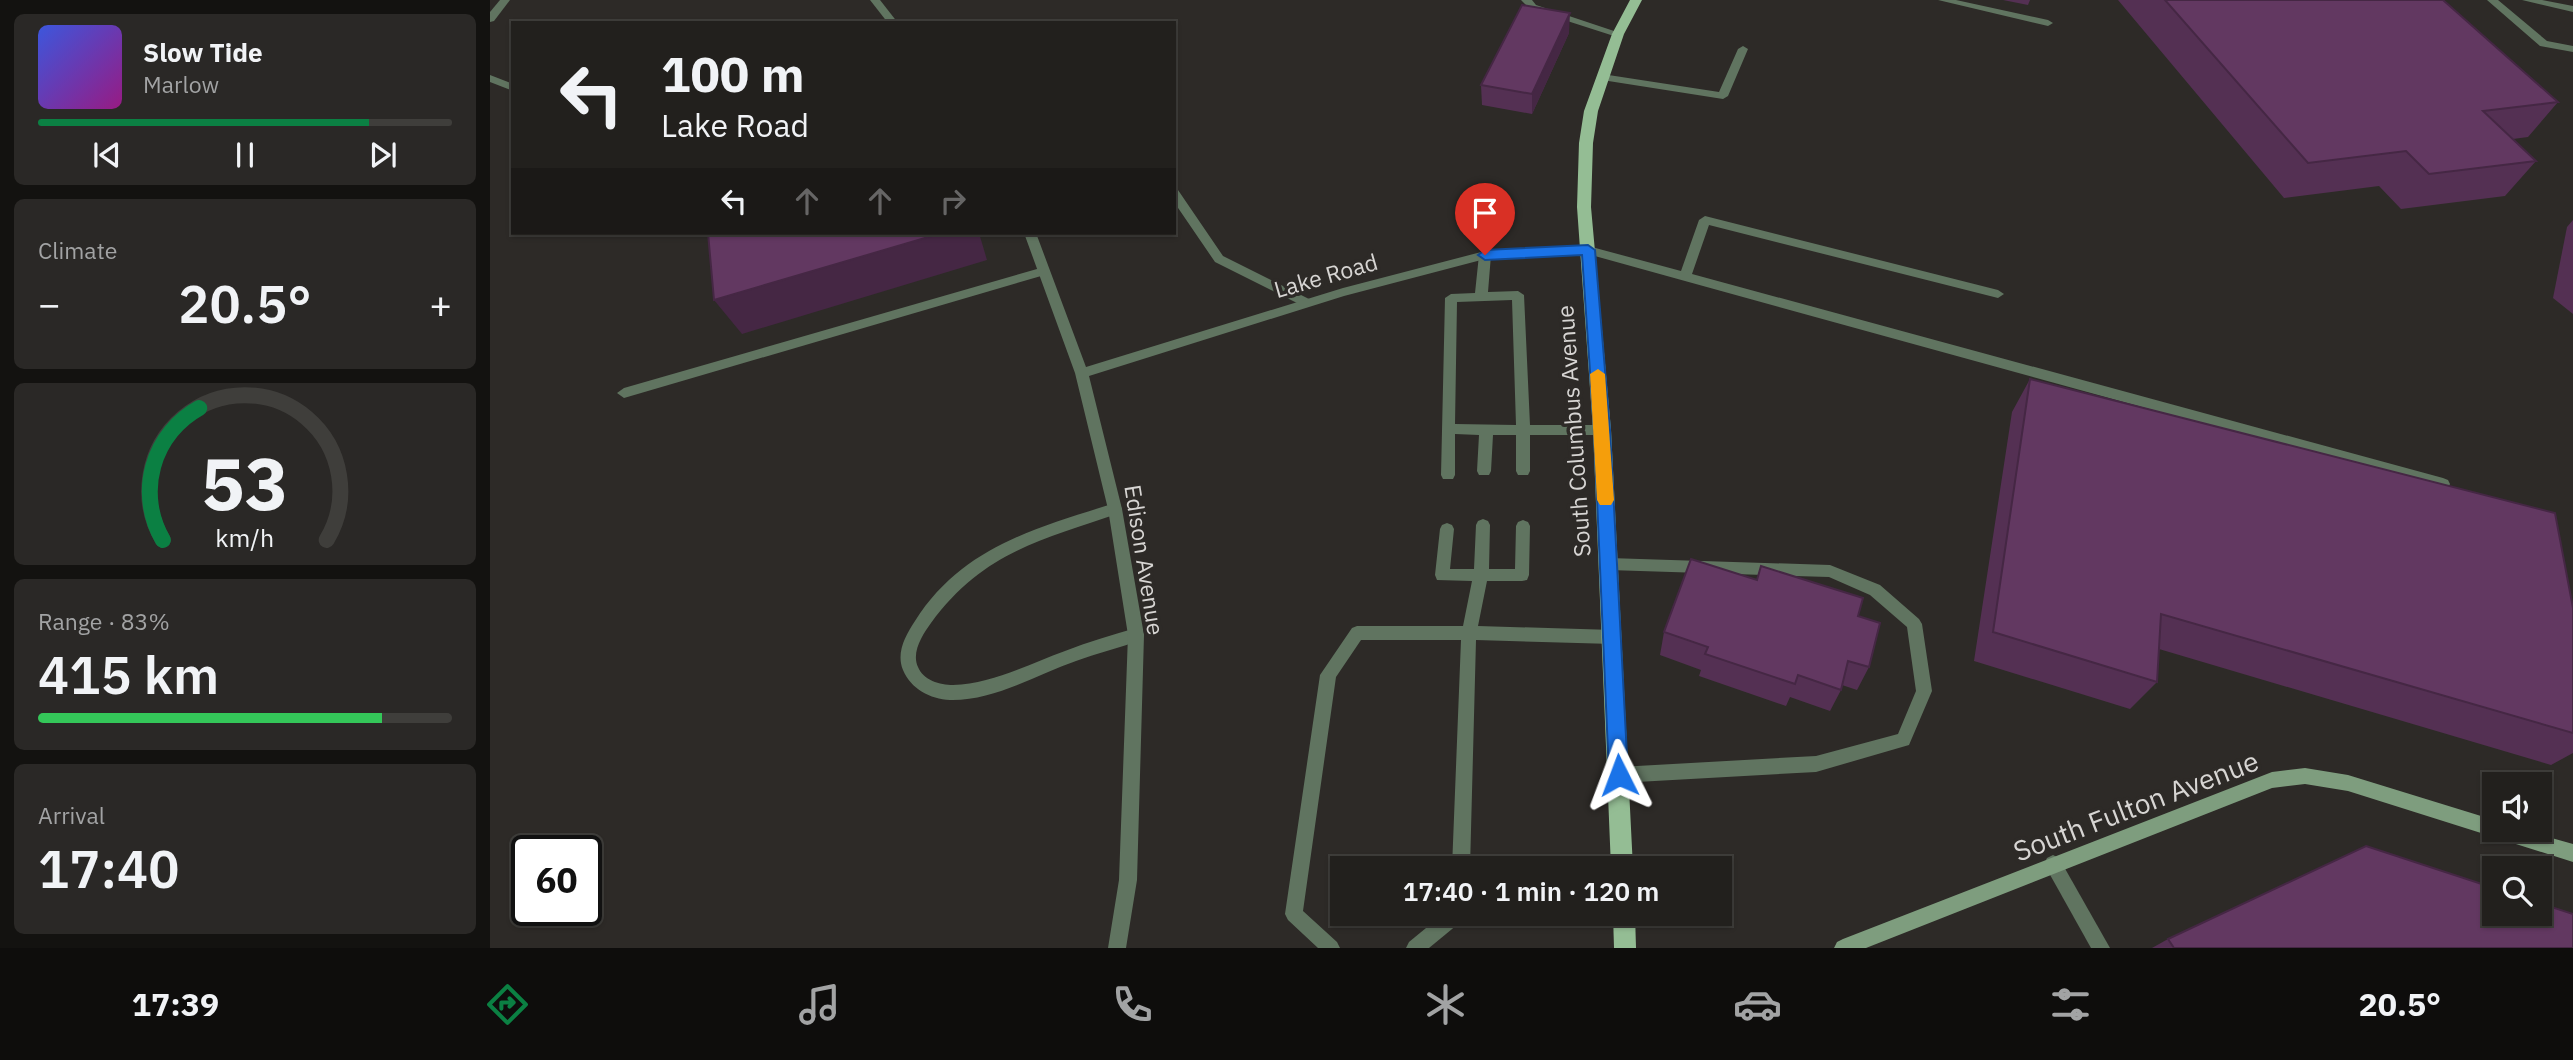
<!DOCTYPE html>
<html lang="en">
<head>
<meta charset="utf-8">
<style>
  body { margin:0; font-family:"IBM Plex Sans",sans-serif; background:#2a2826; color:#f1f3f6; height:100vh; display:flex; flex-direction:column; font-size:26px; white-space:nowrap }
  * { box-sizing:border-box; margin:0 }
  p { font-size:23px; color:#a2a3a4 }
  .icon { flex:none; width:38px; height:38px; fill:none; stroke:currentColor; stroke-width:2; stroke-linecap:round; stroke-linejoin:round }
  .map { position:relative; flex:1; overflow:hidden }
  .details { display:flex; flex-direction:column; gap:14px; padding:14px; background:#131210; width:490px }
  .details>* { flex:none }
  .guide { position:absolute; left:21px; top:21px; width:665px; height:214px; border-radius:0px; box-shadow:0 2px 5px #0004,0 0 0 2px #3f3e3b; background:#22201d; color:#f1f3f6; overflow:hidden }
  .fabs { position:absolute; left:1992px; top:772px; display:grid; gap:14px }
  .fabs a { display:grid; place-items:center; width:70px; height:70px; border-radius:0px; background:#22201d; box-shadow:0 2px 5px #0004,0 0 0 2px #3f3e3b; font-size:35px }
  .speed { position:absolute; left:21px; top:835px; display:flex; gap:14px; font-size:35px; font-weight:700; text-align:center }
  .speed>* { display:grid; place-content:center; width:91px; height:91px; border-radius:50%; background:#22201d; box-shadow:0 2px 5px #0004,0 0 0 2px #3f3e3b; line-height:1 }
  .speed .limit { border:4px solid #111; border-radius:10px; background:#fff; color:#111 }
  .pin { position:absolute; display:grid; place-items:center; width:60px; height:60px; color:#fff; margin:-72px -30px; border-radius:50% 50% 50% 0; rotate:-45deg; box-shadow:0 0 7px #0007 }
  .pin .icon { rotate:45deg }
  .me { position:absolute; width:77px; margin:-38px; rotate:357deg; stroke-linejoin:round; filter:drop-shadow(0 0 5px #0008) }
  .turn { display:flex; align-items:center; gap:24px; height:147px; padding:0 35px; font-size:32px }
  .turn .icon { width:91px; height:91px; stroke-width:2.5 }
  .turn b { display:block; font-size:49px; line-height:60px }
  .lanes { display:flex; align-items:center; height:66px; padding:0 35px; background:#0003; justify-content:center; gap:35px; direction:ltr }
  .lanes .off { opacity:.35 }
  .big { font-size:52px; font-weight:600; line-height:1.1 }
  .details .widget { flex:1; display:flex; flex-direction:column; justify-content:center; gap:10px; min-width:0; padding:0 24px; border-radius:10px; background:#2a2826 }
  .details .dial { align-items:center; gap:0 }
  .dial svg { height:182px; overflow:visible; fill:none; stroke:#3f3e3b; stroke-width:7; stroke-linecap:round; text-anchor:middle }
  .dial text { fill:#f1f3f6; stroke:none }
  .song { display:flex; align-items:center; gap:21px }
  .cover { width:84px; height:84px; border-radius:10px; background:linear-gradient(135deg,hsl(230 70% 55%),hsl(310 70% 35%)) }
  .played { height:7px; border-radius:4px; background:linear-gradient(90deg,#0b8043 80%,#3f3e3b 80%) }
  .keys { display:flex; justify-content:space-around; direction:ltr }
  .heat { display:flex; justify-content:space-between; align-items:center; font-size:38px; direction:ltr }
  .charge { height:10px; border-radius:5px; background:linear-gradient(90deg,#34c759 83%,#3f3e3b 0) }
  .trip { position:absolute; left:840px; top:856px; width:402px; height:70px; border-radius:0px; background:#22201d; box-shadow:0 2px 5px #0004,0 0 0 2px #3f3e3b; font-weight:600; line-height:70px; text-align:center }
  .menu { display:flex; height:112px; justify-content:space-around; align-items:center; background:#0e0d0c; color:#a2a3a4 }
  .menu .icon { width:49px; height:49px }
  .menu .active { color:#0b8043 }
  .menu b { font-size:32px; color:#f1f3f6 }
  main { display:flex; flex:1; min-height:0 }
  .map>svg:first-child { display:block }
</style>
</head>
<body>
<main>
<section class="details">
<div class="widget">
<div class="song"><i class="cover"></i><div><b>Slow Tide</b><p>Marlow</p></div></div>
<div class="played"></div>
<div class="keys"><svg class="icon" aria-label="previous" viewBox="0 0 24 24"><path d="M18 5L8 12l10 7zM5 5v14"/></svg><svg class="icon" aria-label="pause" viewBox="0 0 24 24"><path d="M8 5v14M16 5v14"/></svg><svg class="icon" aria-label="next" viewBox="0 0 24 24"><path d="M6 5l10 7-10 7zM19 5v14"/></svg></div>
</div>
<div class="widget"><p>Climate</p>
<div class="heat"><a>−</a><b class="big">20.5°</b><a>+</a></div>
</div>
<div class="widget dial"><svg viewBox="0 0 100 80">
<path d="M14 69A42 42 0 1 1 86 69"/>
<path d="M14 69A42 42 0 0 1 30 11" stroke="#0b8043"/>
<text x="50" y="56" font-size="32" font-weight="700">53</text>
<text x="50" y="72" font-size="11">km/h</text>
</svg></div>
<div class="widget"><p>Range · 83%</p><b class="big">415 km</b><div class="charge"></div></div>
<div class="widget"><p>Arrival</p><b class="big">17:40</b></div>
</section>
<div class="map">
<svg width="2083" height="948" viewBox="0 0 2083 948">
  <rect width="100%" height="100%" fill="#2d2a27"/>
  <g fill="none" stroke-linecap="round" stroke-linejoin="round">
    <g fill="#607460" fill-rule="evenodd">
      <path d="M10 0H20L4 21 0 22V12Z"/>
      <path d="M1031 0H1042L1046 5 1133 34 1124 36 1040 9Z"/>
      <path d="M1448 0H1466L1558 20 1563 23 1558 26Z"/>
      <path d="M1997 0H2008L2057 41 2083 46V52L2050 46Z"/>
      <path d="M2032 0H2052L2083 6V12Z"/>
      <path d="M1253 46 1258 49 1238 96 1233 99 1112 80 1107 77 1112 74 1229 92 1248 49Z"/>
      <path d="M0 75 23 84V91L0 82Z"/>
      <path d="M684 189 688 190 733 256 821 300 823 303 821 306H813L725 262 684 202Z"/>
      <path d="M1215 216 1508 290 1514 294 1508 298 1219 225 1202 274 1953 478 1958 480 1960 484 1958 488 1953 490 1195 281 1094 253 1092 250 1098 246 1191 271 1209 220Z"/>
      <path d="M995 251 1001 255 998 292 1028 291 1034 295 1040 425H1112L1119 430 1112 435H1040V471L1038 475H1028L1026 471V435H1003L1001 471 999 475H989L987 471 989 435 965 434V475L963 479H953L951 475 955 298 961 294 985 293 989 255ZM1022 300 1026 425 965 424 967 302Z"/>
      <path d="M554 267 560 271 558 274 134 398 127 393 134 388Z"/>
      <path d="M625 503 630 505 632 509 630 513C551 540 493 552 441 623 433 634 421 652 428 667 433 680 450 685 463 685 502 684 539 664 575 651 598 642 622 635 646 628L651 630 654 635 651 640C630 648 607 653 586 661 546 675 504 701 460 700 440 699 421 689 413 670 406 653 415 636 425 621 472 547 546 528 625 503Z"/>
      <path d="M993 519 998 521 1000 525 999 569H1025L1026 526 1028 522 1033 520 1038 522 1040 526 1039 575 1037 580 1032 581H997L988 626 1123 630 1128 632 1131 637 1128 642 1123 644 986 640 980 868H962L971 640H871L846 677 813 911 847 942 850 948H828L798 920 795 914 830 675 862 628 867 626H973L982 581 947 580 945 575 950 529 952 525 957 523 962 525 964 529 960 569H984L986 525 988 521Z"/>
      <path d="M1119 558 1340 565 1390 585 1429 619 1432 624 1442 691 1419 745 1326 772 1129 783 1123 781 1121 775 1123 769 1129 767 1326 756 1408 734 1426 691 1417 627 1380 595 1339 577 1119 570 1114 568 1112 564 1114 560Z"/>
      <path d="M1563 855 1569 858 1620 948H1601L1554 864 1557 858Z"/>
      <path d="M953 914H976L973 920 939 948H916L919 942Z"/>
    </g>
    <g fill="#607460" fill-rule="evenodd">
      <path d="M380 0H390L408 23H398Z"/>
      <path d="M534 233H546L596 367 853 288 995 251 1098 246 1104 250 1098 254 995 259 854 296 599 376 632 509 654 635 647 880 636 948H618L629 880 638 635 618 509 585 373Z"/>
    </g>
    <path fill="#7e9d7e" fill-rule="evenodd" d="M1815 768 1858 775 2004 820V830H2033L2083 844V862L1858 791 1815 784 1782 788 1376 948H1344L1347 942 1353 939 1782 772Z"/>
    <g fill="#94bd94" fill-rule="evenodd">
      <path d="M1140 0H1152L1134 34 1108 111 1103 143 1101 207 1121 430 1143 868H1121L1103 430 1087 207 1089 143 1094 111 1122 34Z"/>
      <path d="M1123 914H1145L1146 948H1124Z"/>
    </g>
  </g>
  <g fill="#543053">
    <path d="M1513 0H1540L1538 5Z"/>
    <path d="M1628 0H1953L2068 102 2038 137 2023 139 2046 161 2015 196 1911 209 1889 186 1794 198Z"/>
    <path d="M1079 33 1042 114 992 105 991 85Z"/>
    <path d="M2083 220V314L2063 298 2077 227Z"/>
    <path d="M1540 379 2083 608V753L2061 765 1669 649 1667 682 1640 709 1484 661 1522 412Z"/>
    <path d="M1368 616 1379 667 1367 690 1352 685 1351 690 1340 711 1300 697 1296 706 1209 676 1211 670 1170 655 1174 632Z"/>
    <path d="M1678 939 2083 948H1662Z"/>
  </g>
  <g fill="#452744">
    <path d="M1080 13 1079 33 1042 114V94Z"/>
    <path d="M452 233H489L497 260 252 334 224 300Z"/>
  </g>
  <g fill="#623861" stroke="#452744" stroke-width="2">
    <path d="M1675 0H1953L2068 102 1993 111 2046 161 1939 174 1916 151 1818 163Z"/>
    <path d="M1032 5 1080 13 1042 94 991 85Z"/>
    <path d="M218 233H452L224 300Z"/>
    <path d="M1540 379 2065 513 2083 608V733L1671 614 1667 682 1503 632Z"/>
    <path d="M1201 559 1267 580 1271 566 1373 598 1368 616 1390 623 1379 667 1358 661 1351 690 1308 675 1305 684 1215 654 1218 647 1174 632Z"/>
    <path d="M1876 846 2004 888V914H2049V903L2083 914V948H1684L1678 939Z"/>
  </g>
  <path fill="#1a73e8" stroke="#114b97" stroke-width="2" d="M1098 245 1105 250 1120 430 1138 775 1136 781 1129 784 1122 781 1119 775 1104 430 1092 255 995 260 988 255 995 250Z"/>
  <path fill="#f59e0b" d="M1108 369 1115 374 1124 500 1121 505H1110L1107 500 1100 374Z"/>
  <g text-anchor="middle" stroke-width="7" stroke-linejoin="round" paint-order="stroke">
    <g font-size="23" fill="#d7d5d3" stroke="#2d2a27">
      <text transform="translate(836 276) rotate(-16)" y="8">Lake Road</text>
      <text transform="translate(1084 431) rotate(-94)" y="8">South Columbus Avenue</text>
      <text transform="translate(654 560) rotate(81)" y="8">Edison Avenue</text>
    </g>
    <g font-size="28" fill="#d7d5d3" stroke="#2d2a27">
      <text transform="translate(1646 806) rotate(-21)" y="10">South Fulton Avenue</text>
    </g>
  </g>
</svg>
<div class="fabs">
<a><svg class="icon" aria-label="sound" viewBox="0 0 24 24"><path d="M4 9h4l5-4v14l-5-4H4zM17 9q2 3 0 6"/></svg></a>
<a><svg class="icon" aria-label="search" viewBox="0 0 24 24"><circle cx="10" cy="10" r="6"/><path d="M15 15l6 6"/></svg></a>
</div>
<div class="speed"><div class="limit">60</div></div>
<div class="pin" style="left:995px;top:255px;background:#d93025"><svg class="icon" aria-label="arrive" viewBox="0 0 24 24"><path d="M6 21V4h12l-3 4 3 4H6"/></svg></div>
<svg class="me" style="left:1129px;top:775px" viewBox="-20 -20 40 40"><path d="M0-17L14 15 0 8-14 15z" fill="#1a73e8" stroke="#fff" stroke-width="4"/></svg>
<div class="trip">17:40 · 1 min · 120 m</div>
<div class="guide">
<div class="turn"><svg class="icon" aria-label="left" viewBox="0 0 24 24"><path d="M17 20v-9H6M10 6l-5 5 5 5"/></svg><div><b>100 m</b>Lake Road</div></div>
<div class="lanes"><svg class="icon" aria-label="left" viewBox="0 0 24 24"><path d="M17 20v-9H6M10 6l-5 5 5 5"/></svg><svg class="icon off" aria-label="ahead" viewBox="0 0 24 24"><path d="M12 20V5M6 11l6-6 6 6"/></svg><svg class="icon off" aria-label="ahead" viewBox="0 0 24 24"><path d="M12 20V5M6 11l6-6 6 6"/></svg><svg class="icon off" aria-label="right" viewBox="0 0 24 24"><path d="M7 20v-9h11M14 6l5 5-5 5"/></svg></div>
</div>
</div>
</main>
<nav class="menu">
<b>17:39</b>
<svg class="icon active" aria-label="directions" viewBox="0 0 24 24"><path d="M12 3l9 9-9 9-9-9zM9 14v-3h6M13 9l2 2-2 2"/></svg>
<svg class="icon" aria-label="music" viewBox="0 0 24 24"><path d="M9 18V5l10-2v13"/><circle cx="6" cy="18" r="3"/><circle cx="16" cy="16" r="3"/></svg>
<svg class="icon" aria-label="phone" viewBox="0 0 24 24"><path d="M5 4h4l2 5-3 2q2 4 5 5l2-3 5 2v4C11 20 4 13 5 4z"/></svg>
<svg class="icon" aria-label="climate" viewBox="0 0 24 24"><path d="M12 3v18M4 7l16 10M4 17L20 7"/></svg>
<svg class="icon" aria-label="car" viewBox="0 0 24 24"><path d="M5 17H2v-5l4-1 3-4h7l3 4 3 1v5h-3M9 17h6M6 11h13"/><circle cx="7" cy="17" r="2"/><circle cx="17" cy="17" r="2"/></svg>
<svg class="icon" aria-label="filters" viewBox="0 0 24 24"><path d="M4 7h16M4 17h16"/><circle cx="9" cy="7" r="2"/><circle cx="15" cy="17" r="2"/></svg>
<b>20.5°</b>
</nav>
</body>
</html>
